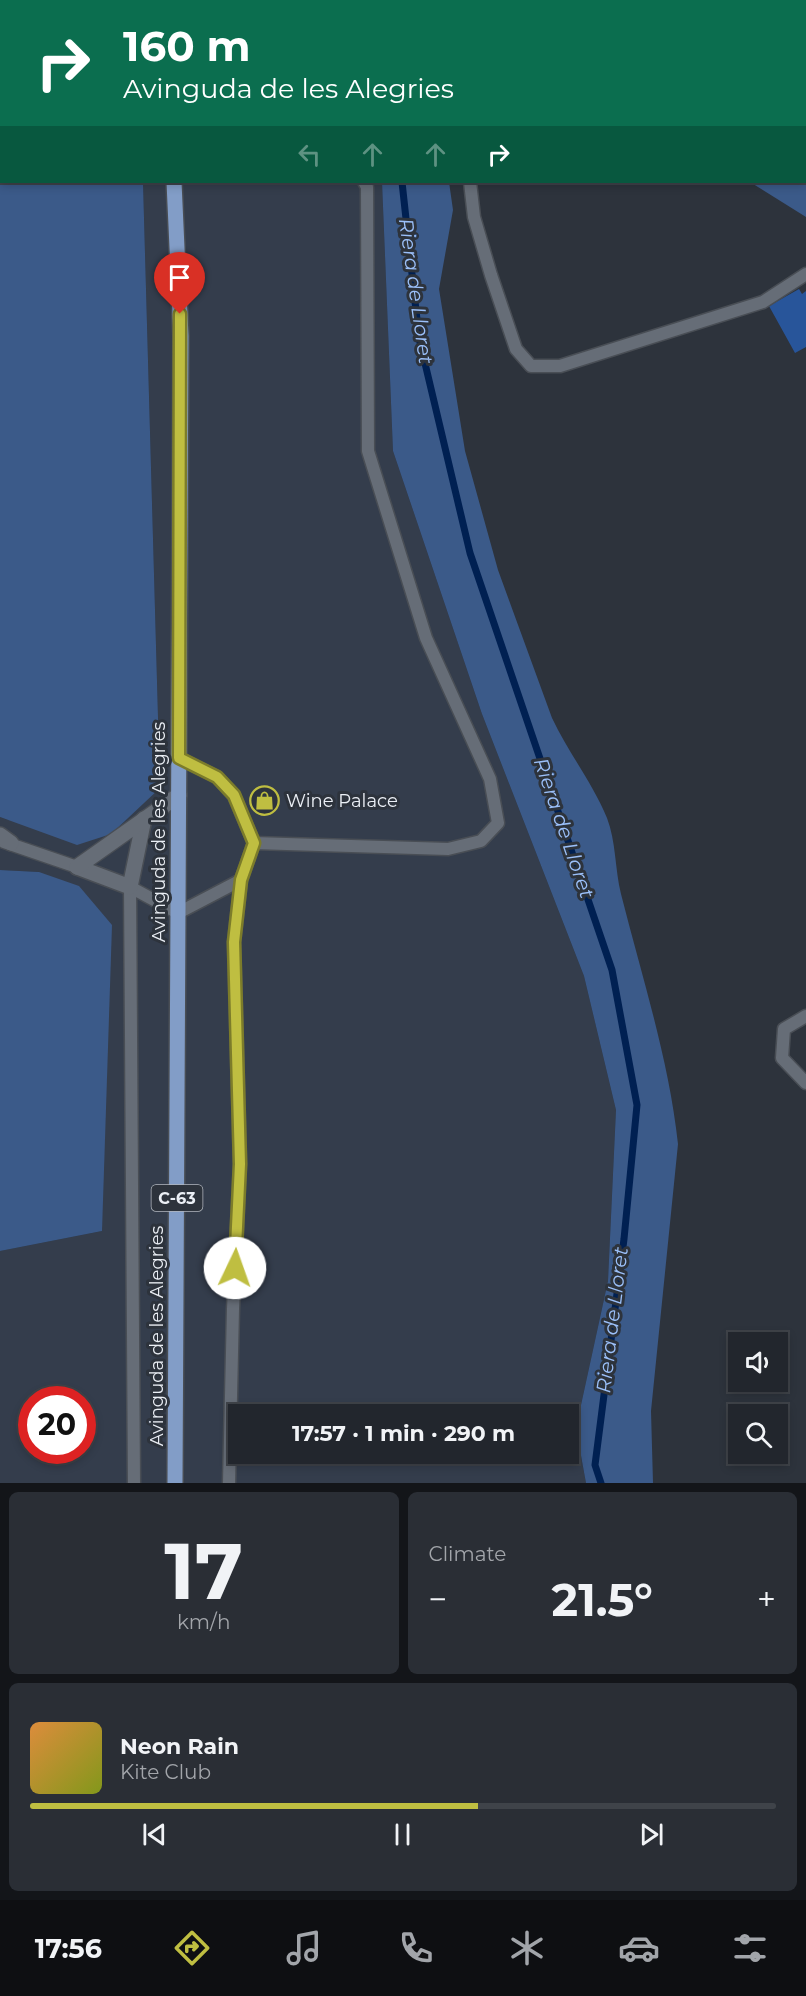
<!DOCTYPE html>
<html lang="en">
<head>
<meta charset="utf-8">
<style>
  body { margin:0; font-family:Montserrat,sans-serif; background:#2a2e35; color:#f1f3f6; height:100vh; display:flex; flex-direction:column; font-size:22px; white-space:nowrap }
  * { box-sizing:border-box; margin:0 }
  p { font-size:20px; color:#a2a5aa }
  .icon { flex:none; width:33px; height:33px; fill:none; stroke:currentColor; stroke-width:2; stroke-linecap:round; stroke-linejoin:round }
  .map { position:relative; height:1483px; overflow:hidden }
  .side { display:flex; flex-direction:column; gap:9px; padding:9px; background:#131519; flex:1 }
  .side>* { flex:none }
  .guide { position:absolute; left:0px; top:0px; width:807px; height:183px; box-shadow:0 3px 9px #0003,0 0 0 2px #3f4349; background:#0b6e4f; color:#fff; overflow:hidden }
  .tools { position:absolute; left:728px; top:1332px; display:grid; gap:12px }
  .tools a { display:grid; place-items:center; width:60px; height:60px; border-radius:0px; background:#22262d; box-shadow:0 3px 9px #0003,0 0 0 2px #3f4349; font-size:30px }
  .speed { position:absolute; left:18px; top:1386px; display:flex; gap:12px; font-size:30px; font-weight:700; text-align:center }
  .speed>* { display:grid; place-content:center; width:78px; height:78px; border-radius:50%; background:#22262d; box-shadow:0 3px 9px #0003,0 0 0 2px #3f4349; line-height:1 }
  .speed .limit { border:9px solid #d22; background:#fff; color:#111 }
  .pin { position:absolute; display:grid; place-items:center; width:51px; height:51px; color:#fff; margin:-62px -26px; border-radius:50% 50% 50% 0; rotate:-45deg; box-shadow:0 0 6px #0007 }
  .pin .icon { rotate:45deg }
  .me { position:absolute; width:66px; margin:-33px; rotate:3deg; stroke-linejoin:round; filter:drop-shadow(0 0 4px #0008) }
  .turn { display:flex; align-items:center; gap:21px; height:126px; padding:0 24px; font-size:27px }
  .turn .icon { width:78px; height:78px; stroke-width:2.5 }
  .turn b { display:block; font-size:42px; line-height:51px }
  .lanes { display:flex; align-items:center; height:57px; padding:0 24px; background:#0003; justify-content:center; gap:30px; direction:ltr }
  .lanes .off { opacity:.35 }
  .big { font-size:45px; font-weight:700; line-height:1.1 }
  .side .tile { flex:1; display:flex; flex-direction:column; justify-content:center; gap:9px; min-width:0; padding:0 21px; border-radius:9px; background:#2a2e35 }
  .side .dial { align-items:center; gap:0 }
  .dial b { font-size:78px; line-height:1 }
  .song { display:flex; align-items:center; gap:18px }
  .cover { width:72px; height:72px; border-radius:9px; background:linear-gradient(135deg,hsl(30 70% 55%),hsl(70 70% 35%)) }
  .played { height:6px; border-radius:3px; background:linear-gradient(90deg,#bfbe41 60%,#3f4349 60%) }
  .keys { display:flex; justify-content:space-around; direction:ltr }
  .heat { display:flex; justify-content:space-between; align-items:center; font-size:33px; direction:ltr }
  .side .tiles { flex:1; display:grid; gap:9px; grid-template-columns:1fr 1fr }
  .tile:last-child { grid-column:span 2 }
  .trip { position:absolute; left:228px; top:1404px; width:351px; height:60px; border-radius:0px; background:#22262d; box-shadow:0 3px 9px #0003,0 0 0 2px #3f4349; font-weight:700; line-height:60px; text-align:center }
  .tab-bar { display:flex; height:96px; justify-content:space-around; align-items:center; background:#0e0f12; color:#a2a5aa }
  .tab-bar .icon { width:42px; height:42px }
  .tab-bar .on { color:#bfbe41 }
  .tab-bar b { font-size:27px; color:#f1f3f6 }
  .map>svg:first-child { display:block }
</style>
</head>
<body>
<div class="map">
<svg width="806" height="1483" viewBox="0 0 806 1483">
  <rect width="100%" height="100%" fill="#2d333c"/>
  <path fill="#343d4c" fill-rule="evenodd" d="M143 182H382L393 451 482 714 584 976 616 1110 608 1281 576 1428 586 1483H0V1251L102 1231 39 872 0 870V817L8 820 160 788ZM32 1400H82V1450H32ZM238 1414H568V1454H238Z"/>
  <g fill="#3b5a89">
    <path d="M254 0H371L255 2Z"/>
    <path d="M389 0H586L588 1 394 2Z"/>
    <path d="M0 12 2 182H143L160 788 111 834 77 845 0 817Z"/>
    <path d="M806 155V217L750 182H806Z"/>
    <path d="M382 182H449L453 210 439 289 465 451 498 570 552 718C568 752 592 782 607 818 616 841 615 870 621 894 642 977 669 1060 678 1144L651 1411 653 1483H586L576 1428 608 1281 616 1110 584 976 482 714 393 451Z"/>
    <path d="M0 870 39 872 79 886 112 925 102 1231 0 1251Z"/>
  </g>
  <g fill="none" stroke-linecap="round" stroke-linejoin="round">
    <g stroke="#002052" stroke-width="7">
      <path d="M301 0 302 2"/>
      <path d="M402 182 419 338 470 553 612 970 637 1105 624 1239 595 1465 601 1483"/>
    </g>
  </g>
  <path fill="#28559a" d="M799 289 802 294 806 291V347L795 353 769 306Z"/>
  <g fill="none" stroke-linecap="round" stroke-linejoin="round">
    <defs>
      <g id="lane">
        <path d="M422 0V2"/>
        <path d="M231 2 233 0"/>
        <path d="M470 182 474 217 491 275 516 349 531 366H560L763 302 806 274"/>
        <path d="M4 842 77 867"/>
        <path d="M254 843 448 849 481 841 498 823 490 779 426 638 368 451 367 187 364 182"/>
        <path d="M806 1016 784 1029 782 1058 806 1083"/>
        <path d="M134 1483 130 887 178 913 241 880 254 843 234 796 217 777 179 758"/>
        <path d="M229 1483 233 1309 240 1164 234 942 241 880"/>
      </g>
      <g id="street">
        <path d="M65 0 68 2"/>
        <path d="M0 835 11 843"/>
        <path d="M77 867 130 887 144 819"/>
        <path d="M77 867 179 795"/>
      </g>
      <g id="primary">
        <path d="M202 0V2"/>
        <path d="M109 2 110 0"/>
        <path d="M174 182 181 336 175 1483"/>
      </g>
    </defs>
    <use href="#lane" stroke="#494e55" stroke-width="15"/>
    <use href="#street" stroke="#494e55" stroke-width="18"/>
    <use href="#primary" stroke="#494e55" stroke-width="18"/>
    <g stroke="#90959c" stroke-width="4" stroke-dasharray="6 3" stroke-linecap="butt">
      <path d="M535 0 536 2"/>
      <path d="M806 178V179"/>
    </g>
    <use href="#lane" stroke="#666d77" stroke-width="12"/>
    <use href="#street" stroke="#666d77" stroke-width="15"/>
    <use href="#primary" stroke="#829dc7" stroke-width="15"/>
  </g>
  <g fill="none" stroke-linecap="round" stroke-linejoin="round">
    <defs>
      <path id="route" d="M180 314 179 758 217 777 234 795 254 843 241 880 234 942 240 1164 235 1268"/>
    </defs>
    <use href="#route" stroke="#7c7c2a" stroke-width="15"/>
    <use href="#route" stroke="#bfbe41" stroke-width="10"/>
  </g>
  <defs>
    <symbol id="shop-ring" viewBox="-11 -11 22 22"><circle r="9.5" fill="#2d333c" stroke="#bfbe41" stroke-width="1.5"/><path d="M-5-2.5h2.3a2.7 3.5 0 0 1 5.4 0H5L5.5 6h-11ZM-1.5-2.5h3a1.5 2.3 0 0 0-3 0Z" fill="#bfbe41"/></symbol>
  </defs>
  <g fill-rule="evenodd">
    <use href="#shop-ring" x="248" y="784" width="33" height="33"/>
  </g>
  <g text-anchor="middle" stroke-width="6" stroke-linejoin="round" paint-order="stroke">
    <rect fill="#2d333c" stroke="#b2b7be" stroke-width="1.5" x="151.5" y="1185" width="51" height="26" rx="4.5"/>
    <g font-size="16" font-weight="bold" fill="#ebeff5">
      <text x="177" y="1204">C-63</text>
    </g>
    <g font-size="18" fill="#ebeff5" stroke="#2d333c" text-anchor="start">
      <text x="286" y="807">Wine Palace</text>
    </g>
    <g font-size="18" fill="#ebeff5" stroke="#2d333c">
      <text transform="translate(159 832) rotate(-90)" y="6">Avinguda de les Alegries</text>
      <text transform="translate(157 1336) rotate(-90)" y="6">Avinguda de les Alegries</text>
    </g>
    <g font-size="20" font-style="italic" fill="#9bc0fa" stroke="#2d333c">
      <text transform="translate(416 291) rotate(82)" y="7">Riera de Lloret</text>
      <text transform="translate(564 828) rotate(71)" y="7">Riera de Lloret</text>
      <text transform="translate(612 1320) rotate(-83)" y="7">Riera de Lloret</text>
    </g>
  </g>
</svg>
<div class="tools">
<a><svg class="icon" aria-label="sound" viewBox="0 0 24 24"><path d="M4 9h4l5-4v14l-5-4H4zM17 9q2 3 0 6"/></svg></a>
<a><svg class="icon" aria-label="search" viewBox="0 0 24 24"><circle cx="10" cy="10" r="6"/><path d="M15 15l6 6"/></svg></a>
</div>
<div class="speed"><div class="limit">20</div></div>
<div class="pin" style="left:180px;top:314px;background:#d93025"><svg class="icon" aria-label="arrive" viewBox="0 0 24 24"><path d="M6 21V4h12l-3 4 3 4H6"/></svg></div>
<svg class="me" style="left:235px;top:1268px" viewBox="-20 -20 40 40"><circle r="19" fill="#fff"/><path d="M0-13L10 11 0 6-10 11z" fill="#bfbe41"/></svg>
<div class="trip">17:57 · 1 min · 290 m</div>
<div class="guide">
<div class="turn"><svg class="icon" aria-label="right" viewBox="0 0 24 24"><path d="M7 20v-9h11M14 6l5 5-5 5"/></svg><div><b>160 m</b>Avinguda de les Alegries</div></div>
<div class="lanes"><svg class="icon off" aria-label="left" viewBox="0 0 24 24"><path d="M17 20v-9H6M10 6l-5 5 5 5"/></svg><svg class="icon off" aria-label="ahead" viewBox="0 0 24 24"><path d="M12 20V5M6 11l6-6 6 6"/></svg><svg class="icon off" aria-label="ahead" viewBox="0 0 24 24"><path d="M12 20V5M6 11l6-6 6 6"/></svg><svg class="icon" aria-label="right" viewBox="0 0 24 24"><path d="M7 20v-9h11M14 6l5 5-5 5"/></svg></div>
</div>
</div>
<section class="side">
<div class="tiles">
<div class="tile dial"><b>17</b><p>km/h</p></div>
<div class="tile"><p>Climate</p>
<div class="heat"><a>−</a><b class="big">21.5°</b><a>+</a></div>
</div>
<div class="tile">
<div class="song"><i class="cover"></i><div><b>Neon Rain</b><p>Kite Club</p></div></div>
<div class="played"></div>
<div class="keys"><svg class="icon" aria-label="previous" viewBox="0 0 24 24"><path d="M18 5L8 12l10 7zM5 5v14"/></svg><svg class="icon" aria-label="pause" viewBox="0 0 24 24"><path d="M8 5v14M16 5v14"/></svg><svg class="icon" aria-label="next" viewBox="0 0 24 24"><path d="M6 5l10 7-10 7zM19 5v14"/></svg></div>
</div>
</div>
</section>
<nav class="tab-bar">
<b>17:56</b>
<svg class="icon on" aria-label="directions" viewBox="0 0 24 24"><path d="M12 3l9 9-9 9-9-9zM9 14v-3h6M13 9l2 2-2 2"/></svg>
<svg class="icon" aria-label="music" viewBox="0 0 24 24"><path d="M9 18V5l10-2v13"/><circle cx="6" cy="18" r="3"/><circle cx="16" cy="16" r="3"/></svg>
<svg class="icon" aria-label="phone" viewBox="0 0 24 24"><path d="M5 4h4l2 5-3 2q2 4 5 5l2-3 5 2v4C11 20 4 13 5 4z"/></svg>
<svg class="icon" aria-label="climate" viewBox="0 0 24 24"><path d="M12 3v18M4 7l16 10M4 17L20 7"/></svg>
<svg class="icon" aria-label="car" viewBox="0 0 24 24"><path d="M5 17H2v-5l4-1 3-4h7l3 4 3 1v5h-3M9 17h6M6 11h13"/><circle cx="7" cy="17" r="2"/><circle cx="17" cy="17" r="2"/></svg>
<svg class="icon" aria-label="filters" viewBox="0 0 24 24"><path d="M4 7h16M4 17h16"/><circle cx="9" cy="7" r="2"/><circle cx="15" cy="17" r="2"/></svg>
</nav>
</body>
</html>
